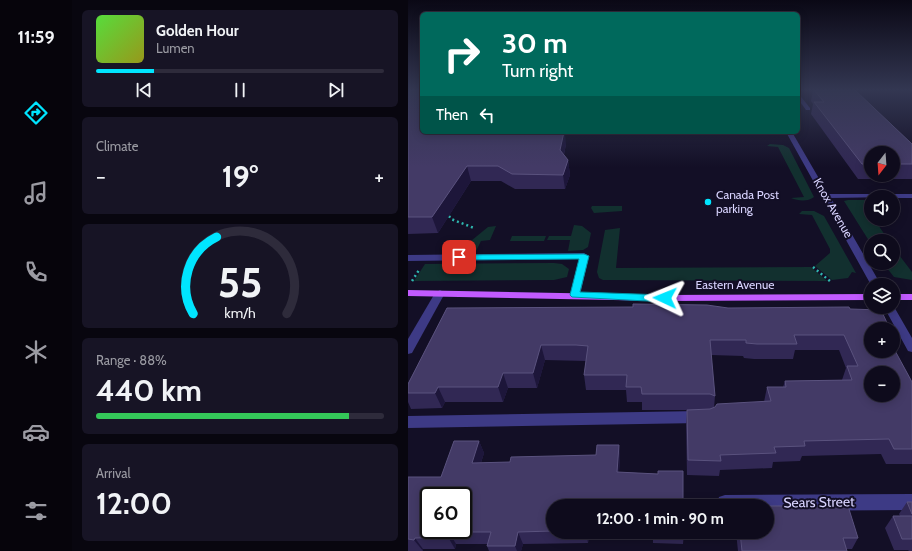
<!DOCTYPE html>
<html lang="en">
<head>
<meta charset="utf-8">
<style>
  body { margin:0; font-family:Cabin,sans-serif; background:#171425; color:#f1f3f6; height:100vh; display:flex; flex-direction:column; font-size:15px; white-space:nowrap }
  * { box-sizing:border-box; margin:0 }
  p { font-size:13px; color:#9b9ba3 }
  .icon { flex:none; width:22px; height:22px; fill:none; stroke:currentColor; stroke-width:2; stroke-linecap:round; stroke-linejoin:round }
  .map { position:relative; flex:1; overflow:hidden }
  .details { display:flex; flex-direction:column; gap:10px; padding:10px; background:#08060f; width:336px }
  .details>* { flex:none }
  .guide { position:absolute; left:12px; top:12px; width:380px; height:122px; border-radius:6px; box-shadow:0 2px 10px #0003,0 0 0 1px #2e2b3b; background:#00695c; color:#fff; overflow:hidden }
  .needle { width:26px; rotate:197deg }
  .controls { position:absolute; left:456px; top:146px; display:grid; gap:8px }
  .controls a { display:grid; place-items:center; width:36px; height:36px; border-radius:50%; background:#0e0b1c; box-shadow:0 2px 10px #0003,0 0 0 1px #2e2b3b; font-size:20px }
  .speed { position:absolute; left:12px; top:487px; display:flex; gap:8px; font-size:20px; font-weight:700; text-align:center }
  .speed>* { display:grid; place-content:center; width:52px; height:52px; border-radius:50%; background:#0e0b1c; box-shadow:0 2px 10px #0003,0 0 0 1px #2e2b3b; line-height:1 }
  .speed .limit { border:2px solid #111; border-radius:6px; background:#fff; color:#111 }
  .pin { position:absolute; display:grid; place-items:center; width:34px; height:34px; color:#fff; margin:-17px; border-radius:8px; box-shadow:0 2px 6px #0006 }
  .me { position:absolute; width:44px; margin:-22px; rotate:272deg; stroke-linejoin:round; filter:drop-shadow(0 0 3px #0008) }
  .turn { display:flex; align-items:center; gap:14px; height:84px; padding:0 16px; font-size:18px }
  .turn .icon { width:52px; height:52px; stroke-width:2.5 }
  .turn b { display:block; font-size:28px; line-height:34px }
  .then { display:flex; align-items:center; height:38px; padding:0 16px; background:#0003; gap:8px; font-size:15px }
  .big { font-size:30px; font-weight:700; line-height:1.1 }
  .details .tile { flex:1; display:flex; flex-direction:column; justify-content:center; gap:6px; min-width:0; padding:0 14px; border-radius:6px; background:#171425 }
  .details .dial { align-items:center; gap:0 }
  .dial svg { height:104px; overflow:visible; fill:none; stroke:#2e2b3b; stroke-width:7; stroke-linecap:round; text-anchor:middle }
  .dial text { fill:#f1f3f6; stroke:none }
  .song { display:flex; align-items:center; gap:12px }
  .cover { width:48px; height:48px; border-radius:6px; background:linear-gradient(135deg,hsl(110 70% 55%),hsl(60 70% 35%)) }
  .played { height:4px; border-radius:2px; background:linear-gradient(90deg,#00e5ff 20%,#2e2b3b 20%) }
  .keys { display:flex; justify-content:space-around; direction:ltr }
  .heat { display:flex; justify-content:space-between; align-items:center; font-size:22px; direction:ltr }
  .charge { height:6px; border-radius:3px; background:linear-gradient(90deg,#34c759 88%,#2e2b3b 0) }
  .trip { position:absolute; left:138px; top:499px; width:228px; height:40px; border-radius:20px; background:#0e0b1c; box-shadow:0 2px 10px #0003,0 0 0 1px #2e2b3b; font-weight:700; line-height:40px; text-align:center }
  main { display:flex; flex:1; min-height:0 }
  .tabs { display:flex; flex-direction:column; width:72px; justify-content:space-around; align-items:center; background:#06040b; color:#9b9ba3 }
  .tabs .icon { width:28px; height:28px }
  .tabs .active { color:#00e5ff }
  .tabs b { font-size:18px; color:#f1f3f6 }
  .map>svg:first-child { display:block }
</style>
</head>
<body>
<main>
<nav class="tabs">
<b>11:59</b>
<svg class="icon active" aria-label="directions" viewBox="0 0 24 24"><path d="M12 3l9 9-9 9-9-9zM9 14v-3h6M13 9l2 2-2 2"/></svg>
<svg class="icon" aria-label="music" viewBox="0 0 24 24"><path d="M9 18V5l10-2v13"/><circle cx="6" cy="18" r="3"/><circle cx="16" cy="16" r="3"/></svg>
<svg class="icon" aria-label="phone" viewBox="0 0 24 24"><path d="M5 4h4l2 5-3 2q2 4 5 5l2-3 5 2v4C11 20 4 13 5 4z"/></svg>
<svg class="icon" aria-label="climate" viewBox="0 0 24 24"><path d="M12 3v18M4 7l16 10M4 17L20 7"/></svg>
<svg class="icon" aria-label="car" viewBox="0 0 24 24"><path d="M5 17H2v-5l4-1 3-4h7l3 4 3 1v5h-3M9 17h6M6 11h13"/><circle cx="7" cy="17" r="2"/><circle cx="17" cy="17" r="2"/></svg>
<svg class="icon" aria-label="filters" viewBox="0 0 24 24"><path d="M4 7h16M4 17h16"/><circle cx="9" cy="7" r="2"/><circle cx="15" cy="17" r="2"/></svg>
</nav>
<section class="details">
<div class="tile">
<div class="song"><i class="cover"></i><div><b>Golden Hour</b><p>Lumen</p></div></div>
<div class="played"></div>
<div class="keys"><svg class="icon" aria-label="previous" viewBox="0 0 24 24"><path d="M18 5L8 12l10 7zM5 5v14"/></svg><svg class="icon" aria-label="pause" viewBox="0 0 24 24"><path d="M8 5v14M16 5v14"/></svg><svg class="icon" aria-label="next" viewBox="0 0 24 24"><path d="M6 5l10 7-10 7zM19 5v14"/></svg></div>
</div>
<div class="tile"><p>Climate</p>
<div class="heat"><a>−</a><b class="big">19°</b><a>+</a></div>
</div>
<div class="tile dial"><svg viewBox="0 0 100 80">
<path d="M14 69A42 42 0 1 1 86 69"/>
<path d="M14 69A42 42 0 0 1 32 10" stroke="#00e5ff"/>
<text x="50" y="56" font-size="32" font-weight="700">55</text>
<text x="50" y="72" font-size="11">km/h</text>
</svg></div>
<div class="tile"><p>Range · 88%</p><b class="big">440 km</b><div class="charge"></div></div>
<div class="tile"><p>Arrival</p><b class="big">12:00</b></div>
</section>
<div class="map">
<svg width="504" height="551" viewBox="0 0 504 551">
  <rect width="100%" height="100%" fill="#130f26"/>
  <g fill="#12302f">
    <path d="M362 144 375 145 381 148 406 197C400 202 390 201 383 198L396 197 370 147 359 146Z"/>
    <path d="M440 200H463V208L459 209 463 215V219H466L481 241H463V244L436 201Z"/>
    <path d="M184 206H214V211L186 213 183 208Z"/>
    <path d="M394 211H406L416 216 448 273 444 272 440 278 424 280 407 266 422 253V249L404 215 391 214Z"/>
    <path d="M166 225 174 226 183 233 180 247 175 250 160 251 162 240H139L141 236H163Z"/>
    <path d="M88 226 82 240 73 241 68 251 59 250 58 245 80 227Z"/>
    <path d="M212 228 208 268 403 267 419 281 195 280 191 278 189 272 197 230Z"/>
    <path d="M104 236H138L136 241H102Z"/>
    <path d="M485 247 504 272V280L486 277 475 263H485Z"/>
    <path d="M146 263 154 264 161 269 159 277 146 280 6 281 17 264Z"/>
  </g>
  <g fill="none" stroke-linecap="round" stroke-linejoin="round">
    <g stroke="#2fb8b0" stroke-width="2.5" stroke-dasharray="2 3" stroke-linecap="butt">
      <path d="M41 216 43 219 66 228"/>
      <path d="M405 267 423 282"/>
      <path d="M4 281 11 270"/>
    </g>
    <g fill="#3d3a85" fill-rule="evenodd">
      <path d="M390 93 402 108V110H398L390 99Z"/>
      <path d="M378 132H384L420 194H504V198H485V197L423 198 473 285H463Z"/>
      <path d="M176 253 181 256 172 295 167 298 162 295 171 259 0 261V255Z"/>
      <path d="M32 290 37 293 4 353 0 354V339L27 293Z"/>
      <path d="M485 305 504 338V352L500 351 476 307H485Z"/>
      <path d="M292 411 297 413 299 417 297 421 292 423 0 428V416Z"/>
      <path d="M504 494V510L359 511V506H310L309 503 311 497 317 495Z"/>
    </g>
    <g fill="#c25bff" fill-rule="evenodd">
      <path d="M0 290 257 295 463 294V300L257 301 0 296Z"/>
      <rect x="485" y="294" width="19" height="6"/>
    </g>
  </g>
  <g fill="#312854" fill-rule="evenodd">
    <path d="M0 90 158 144 156 155 160 160 162 175 157 189H107L93 181H63L30 233 0 234Z"/>
    <path d="M405 90H447L504 144V179H450L403 114 405 104 403 101ZM463 153H485V175H463Z"/>
    <path d="M39 308H320L442 309 481 327 480 329H463L490 357 504 382V464H478L473 454 394 456 392 461 365 462 364 468 312 470 311 476 279 475 278 425 279 410H281H234V402H219L218 390H178L176 375 178 361 137 360 129 388H100L95 402H37L34 408 3 409 0 402V384ZM387 350H431L438 368 434 380 377 381 375 387H359L356 402 306 408 307 396 303 355 335 356 336 358 346 359H385Z"/>
    <path d="M71 441 76 453 73 463 102 462 188 455 211 445 212 458 211 472 250 474 275 471 145 506V532H276L275 544 245 543V540L181 537 180 543 115 544 113 551H81L79 546 80 544H48L47 549H15V551H0V477H33Z"/>
    <path d="M499 502H504V551H501L500 550H486L477 528 485 516H492L491 514Z"/>
    <path d="M328 532H359L450 538 444 549H439V551H330Z"/>
  </g>
  <g fill="#1d163a">
    <path d="M156 132H157L158 144 154 164 152 150Z"/>
    <path d="M160 160 162 175 157 189 155 175Z"/>
    <path d="M59 166 63 181 30 233 24 217Z"/>
    <path d="M133 345 137 360 129 388 125 373Z"/>
    <path d="M95 373 100 388 95 402 90 387Z"/>
    <path d="M30 387 37 402 34 408 27 393Z"/>
    <path d="M71 441 76 453 69 475 64 463Z"/>
    <path d="M211 445 212 458 210 485 209 472Z"/>
    <path d="M41 532 48 544 47 549 40 537Z"/>
    <path d="M110 532 115 544 113 551H109L107 546Z"/>
    <path d="M178 532H180L181 537 180 543Z"/>
    <path d="M7 538 15 549V551L6 540Z"/>
  </g>
  <g fill="#433a66" stroke="#5a527e" fill-rule="evenodd">
    <path d="M0 90H14V132H156L152 150 160 160 155 175 104 174 90 166H59L24 217H0Z"/>
    <path d="M406 90H447L504 144V164H485V153H463V164H454L406 102H416Z"/>
    <path d="M225 304 299 305 320 308 441 307 442 309 473 310 481 327H475L476 329H463V351H485V347L504 382V449H486L481 439 396 441 397 446 366 447 368 453 312 455 313 461 280 460 279 410 302 409 307 407 309 404 363 401 359 387H378L377 381 444 380 439 366H450L436 335H386L389 344H349L338 343V340H302L307 396 302 394H234L233 387H218L219 375H176L180 346 168 345H133L125 373H95L90 387H30L27 393H0V384L39 308 225 307ZM463 373H485V395H463Z"/>
    <path d="M46 441H71L64 463 102 462 103 457 188 455 189 445H211L209 472 250 474V471H275V506H145V531L110 532 107 546H79L83 532H41L40 537 7 538 6 540 0 539V477H33ZM21 496H55V530H21Z"/>
    <path d="M499 502H504V514Z"/>
    <path d="M329 506H440L450 538H435L439 551H334L332 532H359V506Z"/>
    <path d="M485 516H504V539H494Z"/>
  </g>
  <linearGradient id="sky" x2="0" y2="1"><stop stop-color="#0a0815"/><stop offset="0.54" stop-color="#333752"/><stop offset="1" stop-color="#333752" stop-opacity="0"/></linearGradient>
  <rect width="504" height="167" fill="url(#sky)"/>
  <path fill="#00e5ff" stroke="#0095a6" d="M176 254 181 256 172 292 257 295 262 298 257 302 164 297 162 295 171 259 51 260 47 257 51 255Z"/>
  <circle fill="#00e5ff" stroke="#130f26" stroke-width="1.5" cx="300" cy="202" r="4"/>
  <g text-anchor="middle" stroke-width="4" stroke-linejoin="round" paint-order="stroke">
    <g font-size="12" fill="#d9d4ff" stroke="#130f26" text-anchor="start">
      <text x="308" y="199">Canada Post<tspan x="308" dy="14">parking</tspan></text>
    </g>
    <g font-size="12" fill="#d9d4ff" stroke="#130f26">
      <text transform="translate(425 208) rotate(60)" y="4">Knox Avenue</text>
      <text x="327" y="289">Eastern Avenue</text>
    </g>
    <g font-size="14" fill="#d9d4ff" stroke="#130f26">
      <text transform="translate(411 502) rotate(-1)" y="5">Sears Street</text>
    </g>
  </g>
</svg>
<div class="controls">
<a><svg class="needle" viewBox="-14 -14 28 28"><path d="M0-13l5 13h-10z" fill="#e53935"/><path d="M0 13l5-13h-10z" fill="#9b9ba3"/></svg></a>
<a><svg class="icon" aria-label="sound" viewBox="0 0 24 24"><path d="M4 9h4l5-4v14l-5-4H4zM17 9q2 3 0 6"/></svg></a>
<a><svg class="icon" aria-label="search" viewBox="0 0 24 24"><circle cx="10" cy="10" r="6"/><path d="M15 15l6 6"/></svg></a>
<a><svg class="icon" aria-label="layers" viewBox="0 0 24 24"><path d="M12 4l9 5-9 5-9-5zM3 14l9 5 9-5"/></svg></a>
<a>+</a>
<a>−</a>
</div>
<div class="speed"><div class="limit">60</div></div>
<div class="pin" style="left:51px;top:257px;background:#d93025"><svg class="icon" aria-label="arrive" viewBox="0 0 24 24"><path d="M6 21V4h12l-3 4 3 4H6"/></svg></div>
<svg class="me" style="left:257px;top:298px" viewBox="-20 -20 40 40"><path d="M0-17L14 15 0 8-14 15z" fill="#00e5ff" stroke="#fff" stroke-width="4"/></svg>
<div class="trip">12:00 · 1 min · 90 m</div>
<div class="guide">
<div class="turn"><svg class="icon" aria-label="right" viewBox="0 0 24 24"><path d="M7 20v-9h11M14 6l5 5-5 5"/></svg><div><b>30 m</b>Turn right</div></div>
<div class="then">Then<svg class="icon" aria-label="left" viewBox="0 0 24 24"><path d="M17 20v-9H6M10 6l-5 5 5 5"/></svg></div>
</div>
</div>
</main>
</body>
</html>
